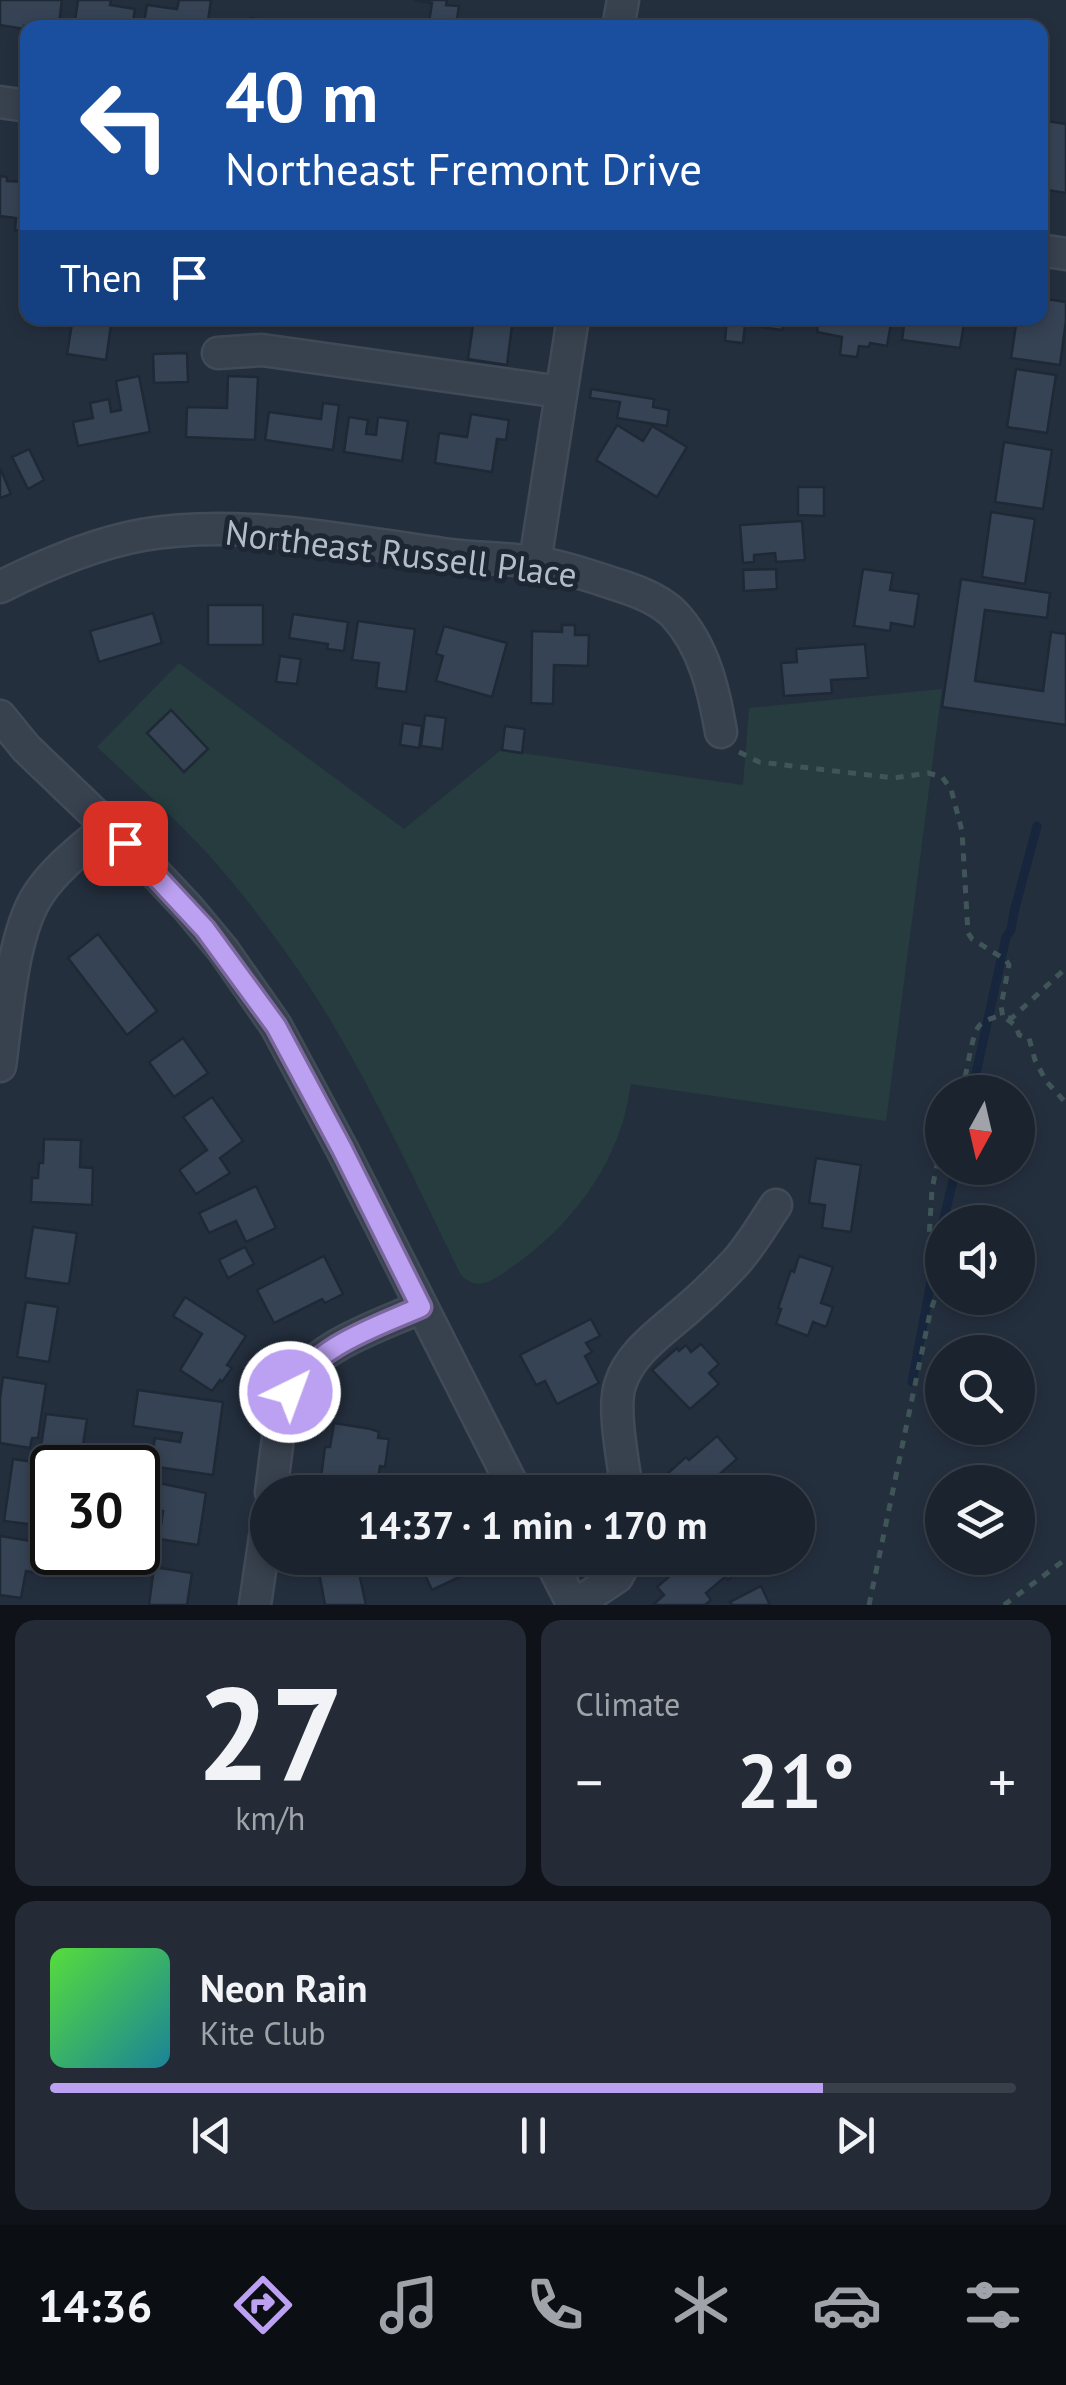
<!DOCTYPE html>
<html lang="en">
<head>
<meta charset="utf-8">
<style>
  body { margin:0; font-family:"PT Sans",sans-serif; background:#242b36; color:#f1f3f6; height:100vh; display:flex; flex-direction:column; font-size:38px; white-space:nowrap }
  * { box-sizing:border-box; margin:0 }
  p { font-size:32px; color:#a0a4aa }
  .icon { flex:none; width:55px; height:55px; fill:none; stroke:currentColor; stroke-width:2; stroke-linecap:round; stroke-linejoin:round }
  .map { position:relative; height:1605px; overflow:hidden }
  .details { display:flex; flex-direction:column; gap:15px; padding:15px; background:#0f1319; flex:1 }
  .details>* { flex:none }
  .guide { position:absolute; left:20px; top:20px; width:1028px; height:305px; border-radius:20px; box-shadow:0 5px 15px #0003,0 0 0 2px #39404a; background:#1a4fa0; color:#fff; overflow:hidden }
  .needle { width:65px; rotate:188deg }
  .tools { position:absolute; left:925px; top:1075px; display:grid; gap:20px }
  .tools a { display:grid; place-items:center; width:110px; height:110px; border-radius:50%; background:#1b232e; box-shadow:0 5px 15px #0003,0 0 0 2px #39404a; font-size:50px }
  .speed { position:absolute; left:30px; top:1445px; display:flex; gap:20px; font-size:50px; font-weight:700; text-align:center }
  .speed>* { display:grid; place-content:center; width:130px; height:130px; border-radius:50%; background:#1b232e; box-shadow:0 5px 15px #0003,0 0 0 2px #39404a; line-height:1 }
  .speed .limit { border:5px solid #111; border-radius:15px; background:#fff; color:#111 }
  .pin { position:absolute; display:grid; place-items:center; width:85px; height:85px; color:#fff; margin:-42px; border-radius:20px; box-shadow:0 5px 15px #0006 }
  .me { position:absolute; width:110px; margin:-55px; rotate:42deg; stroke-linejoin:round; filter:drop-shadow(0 0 8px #0008) }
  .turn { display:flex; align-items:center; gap:35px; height:210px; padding:0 40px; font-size:45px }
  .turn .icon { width:130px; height:130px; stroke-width:2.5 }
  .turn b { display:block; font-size:70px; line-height:85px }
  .then { display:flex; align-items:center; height:95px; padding:0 40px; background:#0003; gap:20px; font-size:38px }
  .big { font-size:75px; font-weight:800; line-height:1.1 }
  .details .tile { flex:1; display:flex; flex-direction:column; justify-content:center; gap:15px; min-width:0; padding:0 35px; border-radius:20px; background:#242b36 }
  .details .dial { align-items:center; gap:0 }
  .dial b { font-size:130px; line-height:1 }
  .song { display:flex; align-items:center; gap:30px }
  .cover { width:120px; height:120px; border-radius:15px; background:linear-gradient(135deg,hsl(110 70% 55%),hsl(190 70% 35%)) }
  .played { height:10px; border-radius:5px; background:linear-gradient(90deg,#bca0f2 80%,#39404a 80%) }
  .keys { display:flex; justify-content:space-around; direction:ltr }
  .heat { display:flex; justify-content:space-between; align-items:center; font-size:55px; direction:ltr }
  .details .tiles { flex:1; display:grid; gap:15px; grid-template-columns:1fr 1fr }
  .tile:last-child { grid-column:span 2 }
  .trip { position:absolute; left:250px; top:1475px; width:565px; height:100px; border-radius:50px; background:#1b232e; box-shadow:0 5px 15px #0003,0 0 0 2px #39404a; font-weight:800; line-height:100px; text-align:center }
  .dock { display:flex; height:160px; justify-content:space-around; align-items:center; background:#0b0e12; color:#a0a4aa }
  .dock .icon { width:70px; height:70px }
  .dock .on { color:#bca0f2 }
  .dock b { font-size:45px; color:#f1f3f6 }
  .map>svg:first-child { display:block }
</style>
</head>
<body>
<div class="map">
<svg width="1066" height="1605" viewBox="0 0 1066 1605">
  <rect width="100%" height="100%" fill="#242f3e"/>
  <path fill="#263c3f" d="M179 663 404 829 501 750 743 785 749 708 942 689 886 1121 631 1084C628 1099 626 1115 620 1130 600 1188 559 1235 509 1269 492 1281 478 1292 461 1275 408 1168 357 1051 287 954 262 919 236 885 207 853 172 815 134 782 97 747Z"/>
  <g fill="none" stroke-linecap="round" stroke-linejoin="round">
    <g stroke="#17263c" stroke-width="9">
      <path d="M972 1092 1006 937 1011 930 1014 912 1037 826"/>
      <path d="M943 1222 956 1168"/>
      <path d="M912 1382 942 1224"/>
    </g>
  </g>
  <g fill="#364354" stroke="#1f2835" stroke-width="2.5">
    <path d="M0 0H62L59 24 44 22 43 28 24 26V29L0 25Z"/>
    <path d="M78 0H111L110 5 135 9 132 28 74 27Z"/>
    <path d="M179 0H211L207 28H143L147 5 177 9Z"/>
    <path d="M414 0H447L446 5 459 6 456 26 429 22 432 3Z"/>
    <path d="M251 18 286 24V28H249Z"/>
    <path d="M1040 120 1066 124V193L1041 189Z"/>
    <path d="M0 176 7 177V181L28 182 26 231 15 230 16 218 0 216Z"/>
    <path d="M1040 298 1066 302V321L1060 365 1011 358 1017 318H1040Z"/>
    <path d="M474 318H513L507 365 468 359Z"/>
    <path d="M645 318H693L692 326 645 319Z"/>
    <path d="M727 318H784L782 330 745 325 743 343 725 341Z"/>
    <path d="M819 318H892L887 346 870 343 869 347 859 346 857 357 840 355 842 337 817 332Z"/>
    <path d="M905 318H965L960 348 902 340Z"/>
    <path d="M85 320 111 325 106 360 67 354 72 323 84 324Z"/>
    <path d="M187 353 188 382 154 383 153 354Z"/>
    <path d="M1016 369 1056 375 1047 433 1007 427Z"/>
    <path d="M139 376 150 432 78 446 73 422 93 418 90 403 109 399 111 412 121 410 116 381Z"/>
    <path d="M228 376 258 377 255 440 186 437 187 407 227 408Z"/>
    <path d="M591 389 654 399 653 407 669 410 667 426 617 418 620 402 590 398Z"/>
    <path d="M323 403 339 405 333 450 265 440 269 412 321 419Z"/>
    <path d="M471 414 509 420 506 440 497 439 492 472 435 463 439 433 467 437Z"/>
    <path d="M349 417 368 420 366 434 376 435 378 417 408 421 402 461 344 452Z"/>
    <path d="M617 425 643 441 652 426 687 447 657 497 596 460Z"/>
    <path d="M1004 442 1052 450 1043 509 995 502Z"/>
    <path d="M29 449 44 480 28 489 12 457Z"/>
    <path d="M0 468 11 494 0 498Z"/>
    <path d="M798 487H824V516L798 515Z"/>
    <path d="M991 512 1035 519 1025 584 982 577Z"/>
    <path d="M802 521 805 560 776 562 775 553 754 555V562L743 563 740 525Z"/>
    <path d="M776 569 777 589 744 591 743 570Z"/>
    <path d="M863 569 893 573 890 590 919 594 914 627 891 623 890 631 854 626Z"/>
    <path d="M961 579 1050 593 1047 618 985 610 975 681 1043 691 1051 632 1066 634V725L942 707Z"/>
    <rect x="208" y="605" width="55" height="40"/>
    <path d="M153 613 162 643 99 662 90 631Z"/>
    <path d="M293 614 348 622 344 651 327 649 328 644 289 638Z"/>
    <path d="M358 621 415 629 406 692 376 688 379 663 352 660Z"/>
    <path d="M562 625H575V635H589L588 666 554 665 553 704 531 703 532 631 562 632Z"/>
    <path d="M444 626 507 643 492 697 436 681 443 656 436 654Z"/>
    <path d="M865 644 868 678 831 680 832 693 784 696 781 663 797 662 796 649Z"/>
    <path d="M280 656 301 659 297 684 276 682Z"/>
    <path d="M171 710 208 749 184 772 147 733Z"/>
    <path d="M425 715 446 718 442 749 421 746Z"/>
    <path d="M403 723 422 726 419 748 400 745Z"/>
    <path d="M505 726 525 729 522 753 502 750Z"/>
    <path d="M98 934 157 1011 127 1035 68 958Z"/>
    <path d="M183 1038 208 1073 174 1097 149 1062Z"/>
    <path d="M212 1097 243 1141 220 1158 230 1173 196 1194 179 1170 207 1150 183 1117Z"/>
    <path d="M44 1139 81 1140 80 1167 93 1168 92 1205 31 1202 32 1178H38L39 1163H43Z"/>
    <path d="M816 1158 861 1165 851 1232 822 1228 825 1205 809 1203Z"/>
    <path d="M256 1186 276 1228 246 1242 236 1221 209 1233 199 1213Z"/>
    <path d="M33 1227 77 1233 69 1284 25 1278Z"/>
    <path d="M245 1247 254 1264 228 1278 219 1260Z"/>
    <path d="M324 1256 343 1294 325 1303 322 1299 274 1323 257 1290Z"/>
    <path d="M799 1256 833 1267 821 1303 833 1307 826 1327 813 1322 808 1336 776 1324 781 1309 778 1308 791 1270 794 1272Z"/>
    <path d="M185 1297 246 1336 227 1365 232 1368 222 1382 220 1380 212 1391 180 1370 202 1334 173 1316Z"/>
    <path d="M26 1302 58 1307 49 1362 17 1357Z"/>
    <path d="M591 1319 600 1336 586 1343 592 1352 585 1356 599 1383 557 1404 545 1381 536 1385 520 1355Z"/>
    <path d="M701 1344 719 1364 709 1373 719 1384 690 1409 652 1370 677 1348 679 1351 686 1345 691 1352Z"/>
    <path d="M3 1377 46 1384 38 1438H32L30 1448 0 1443V1398Z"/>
    <path d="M138 1390 223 1402 213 1475 150 1466 155 1438 180 1442 182 1433 133 1426Z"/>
    <path d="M46 1414 87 1419 81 1458 40 1452Z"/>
    <path d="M334 1423 371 1429 379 1432 378 1438 389 1439 385 1467 380 1466 376 1492H319L325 1447H330Z"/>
    <path d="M717 1436 737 1459 699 1492H668L678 1484 668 1473 686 1457 689 1460Z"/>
    <path d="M13 1459 40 1463V1469L52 1471V1485L49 1484 43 1526 4 1521Z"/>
    <path d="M140 1479 206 1493 198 1545 159 1539 163 1511 138 1507Z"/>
    <path d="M0 1536 31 1541 30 1554 40 1555 37 1573 26 1571 21 1598 0 1595Z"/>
    <path d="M425 1558H460L468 1573 432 1590 419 1562Z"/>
    <path d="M697 1558H754L728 1580 725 1577 706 1593 711 1600 705 1605H653L664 1595 657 1587 677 1570 680 1573Z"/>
    <path d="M356 1559 366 1605H325L318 1567Z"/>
    <path d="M154 1567 192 1573 187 1605H149Z"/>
    <path d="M761 1586 770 1605H732L730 1602Z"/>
  </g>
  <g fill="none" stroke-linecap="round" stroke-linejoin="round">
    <defs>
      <g id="minor">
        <path d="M618 28 623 0"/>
        <path d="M0 102 28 106"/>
        <path d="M1040 250 1066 254"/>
        <path d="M218 353 262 350 561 392"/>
        <path d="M535 562 573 318"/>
        <path d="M0 587C44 565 93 544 142 535 241 518 345 541 443 554 473 558 504 558 534 562 563 566 593 577 621 586 640 592 660 600 674 614 704 646 714 691 721 732"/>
        <path d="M0 716 26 748 142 859 188 908 223 950 276 1026 342 1149 516 1492"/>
        <path d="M0 1066C7 1017 12 931 40 892 58 866 84 847 108 826"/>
        <path d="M271 1492C276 1460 277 1422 291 1391 310 1347 380 1326 421 1307"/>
        <path d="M627 1492C624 1465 612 1410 620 1385 630 1351 667 1328 692 1305 707 1292 722 1277 736 1262 752 1244 763 1224 776 1205"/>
        <path d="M549 1558 573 1605"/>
        <path d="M255 1605 268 1516"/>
        <path d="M575 1605 617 1577 627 1558"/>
      </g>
    </defs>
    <use href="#minor" stroke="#414a57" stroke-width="35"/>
    <g stroke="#3f5557" stroke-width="5" stroke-dasharray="8 8" stroke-linecap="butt">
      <path d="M739 752 759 762 894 778 928 773 942 777 951 789 962 831 968 933 972 939 1006 960 1009 965 1001 1006 1003 1018H1012L1066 968"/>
      <path d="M1007 1019 1016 1026 1019 1035 1029 1038 1035 1060 1046 1081 1066 1103"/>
      <path d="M961 1092C967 1077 971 1035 979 1026 983 1020 994 1018 1001 1015"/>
      <path d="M869 1605 930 1313 938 1289 927 1272 932 1189 942 1142"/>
      <path d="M1004 1605 1066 1559"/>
    </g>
    <use href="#minor" stroke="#38414e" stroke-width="30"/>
  </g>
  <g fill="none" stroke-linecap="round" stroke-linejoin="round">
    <defs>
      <path id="route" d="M125 843 205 929 276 1026 342 1149 421 1307C374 1328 317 1345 290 1392"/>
    </defs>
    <use href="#route" stroke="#7a689d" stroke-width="25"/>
    <use href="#route" stroke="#bca0f2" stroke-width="18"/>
  </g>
  <g text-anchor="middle" stroke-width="10" stroke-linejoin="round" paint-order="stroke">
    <g font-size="35" fill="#b4bcc9" stroke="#1d2633">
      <text transform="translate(401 554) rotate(7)" y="12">Northeast Russell Place</text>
    </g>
  </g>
</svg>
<div class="tools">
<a><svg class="needle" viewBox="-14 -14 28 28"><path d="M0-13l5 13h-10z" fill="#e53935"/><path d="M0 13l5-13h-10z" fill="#a0a4aa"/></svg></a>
<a><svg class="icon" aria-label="sound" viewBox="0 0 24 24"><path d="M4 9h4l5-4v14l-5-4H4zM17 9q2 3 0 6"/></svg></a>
<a><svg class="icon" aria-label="search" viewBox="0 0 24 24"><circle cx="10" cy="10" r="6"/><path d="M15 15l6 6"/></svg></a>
<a><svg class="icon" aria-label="layers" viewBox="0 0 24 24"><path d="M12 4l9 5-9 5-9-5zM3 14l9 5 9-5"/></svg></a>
</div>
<div class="speed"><div class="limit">30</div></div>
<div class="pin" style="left:125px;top:843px;background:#d93025"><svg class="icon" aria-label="arrive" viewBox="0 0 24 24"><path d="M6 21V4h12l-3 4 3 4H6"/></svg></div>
<svg class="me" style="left:290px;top:1392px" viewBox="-20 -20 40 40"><circle r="17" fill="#bca0f2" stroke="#fff" stroke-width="3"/><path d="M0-11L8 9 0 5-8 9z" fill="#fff"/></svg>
<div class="trip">14:37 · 1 min · 170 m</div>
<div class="guide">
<div class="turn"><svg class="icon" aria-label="left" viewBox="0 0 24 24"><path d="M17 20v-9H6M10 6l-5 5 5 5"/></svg><div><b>40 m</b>Northeast Fremont Drive</div></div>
<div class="then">Then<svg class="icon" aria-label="arrive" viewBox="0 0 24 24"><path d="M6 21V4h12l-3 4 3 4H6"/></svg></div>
</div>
</div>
<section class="details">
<div class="tiles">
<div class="tile dial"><b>27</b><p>km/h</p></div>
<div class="tile"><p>Climate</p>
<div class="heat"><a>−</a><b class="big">21°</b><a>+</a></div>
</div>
<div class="tile">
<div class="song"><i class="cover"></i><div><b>Neon Rain</b><p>Kite Club</p></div></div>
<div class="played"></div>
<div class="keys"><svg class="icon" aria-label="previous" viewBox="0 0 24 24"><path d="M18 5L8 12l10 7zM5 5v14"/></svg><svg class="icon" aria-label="pause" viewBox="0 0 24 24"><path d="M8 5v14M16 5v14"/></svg><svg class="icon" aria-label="next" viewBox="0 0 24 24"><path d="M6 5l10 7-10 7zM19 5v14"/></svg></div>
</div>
</div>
</section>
<nav class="dock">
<b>14:36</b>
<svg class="icon on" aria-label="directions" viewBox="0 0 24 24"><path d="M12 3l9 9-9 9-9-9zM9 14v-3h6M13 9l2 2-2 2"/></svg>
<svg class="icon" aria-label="music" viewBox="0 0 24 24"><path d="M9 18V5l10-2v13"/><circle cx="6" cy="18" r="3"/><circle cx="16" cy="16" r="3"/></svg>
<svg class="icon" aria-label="phone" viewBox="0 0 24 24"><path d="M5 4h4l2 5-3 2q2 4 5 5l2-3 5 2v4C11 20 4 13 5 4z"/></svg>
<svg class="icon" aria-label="climate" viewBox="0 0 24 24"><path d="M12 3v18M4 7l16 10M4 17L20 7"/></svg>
<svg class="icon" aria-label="car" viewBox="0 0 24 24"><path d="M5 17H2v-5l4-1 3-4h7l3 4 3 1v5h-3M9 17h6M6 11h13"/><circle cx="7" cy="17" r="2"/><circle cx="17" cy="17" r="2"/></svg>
<svg class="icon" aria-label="filters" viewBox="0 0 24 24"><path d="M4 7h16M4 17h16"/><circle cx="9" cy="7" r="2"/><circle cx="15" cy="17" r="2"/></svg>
</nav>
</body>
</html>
